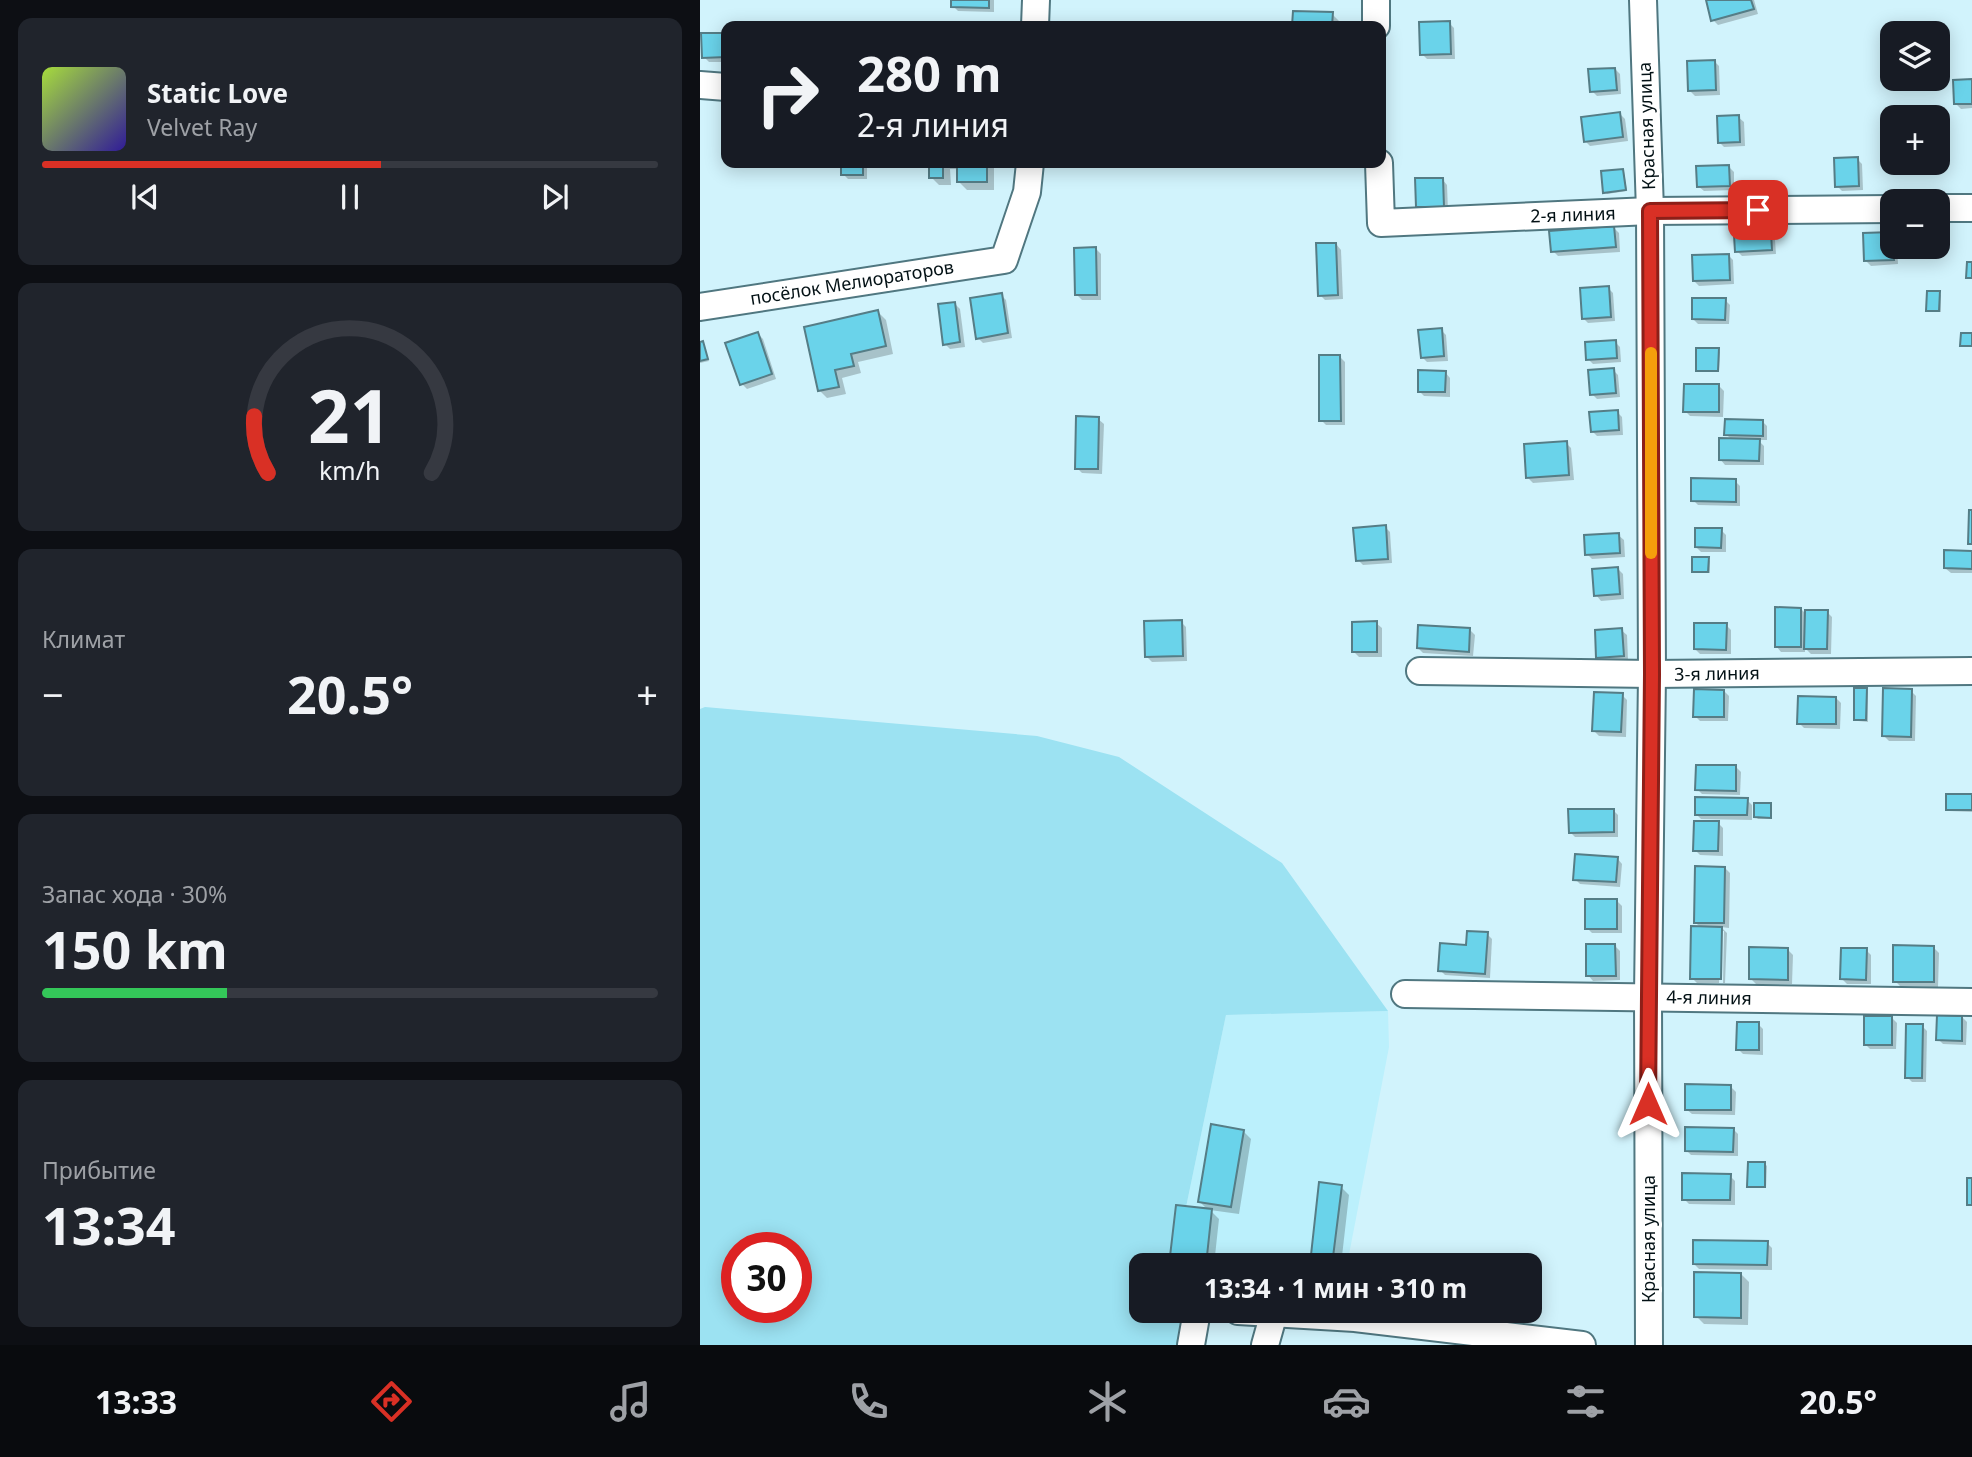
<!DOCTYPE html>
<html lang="ru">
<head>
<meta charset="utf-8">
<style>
  body { margin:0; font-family:"Noto Sans",sans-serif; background:#20242c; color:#f1f3f6; height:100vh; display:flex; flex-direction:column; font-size:26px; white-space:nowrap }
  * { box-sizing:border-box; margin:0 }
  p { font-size:23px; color:#9ea1a6 }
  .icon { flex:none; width:38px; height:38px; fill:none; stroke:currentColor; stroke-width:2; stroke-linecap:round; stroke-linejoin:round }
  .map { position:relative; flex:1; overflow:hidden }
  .panel { display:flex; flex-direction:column; gap:18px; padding:18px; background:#0d0f14; width:700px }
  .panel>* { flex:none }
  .banner { position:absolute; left:21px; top:21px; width:665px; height:147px; border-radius:14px; box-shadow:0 4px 18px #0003; background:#171b24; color:#f1f3f6; overflow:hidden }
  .tools { position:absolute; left:1180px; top:21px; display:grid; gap:14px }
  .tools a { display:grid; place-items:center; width:70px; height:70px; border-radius:14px; background:#171b24; box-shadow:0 4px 18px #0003; font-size:35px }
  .speed { position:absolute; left:21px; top:1232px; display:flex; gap:14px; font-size:35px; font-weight:700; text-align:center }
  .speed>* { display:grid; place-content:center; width:91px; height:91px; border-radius:50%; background:#171b24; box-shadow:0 4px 18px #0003; line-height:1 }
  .speed .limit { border:10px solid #d22; background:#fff; color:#111 }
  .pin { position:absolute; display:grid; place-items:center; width:60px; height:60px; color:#fff; margin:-30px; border-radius:14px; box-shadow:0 4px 10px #0006 }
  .me { position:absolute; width:77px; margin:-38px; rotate:0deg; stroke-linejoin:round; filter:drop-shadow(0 0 5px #0008) }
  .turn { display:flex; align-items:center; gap:24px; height:147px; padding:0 21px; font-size:32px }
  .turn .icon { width:91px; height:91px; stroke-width:2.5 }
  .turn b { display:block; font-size:49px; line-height:60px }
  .big { font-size:52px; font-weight:700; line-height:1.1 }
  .panel .widget { flex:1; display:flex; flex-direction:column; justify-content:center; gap:10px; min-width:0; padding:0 24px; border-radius:14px; background:#20242c }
  .panel .dial { align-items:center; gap:0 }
  .dial svg { height:182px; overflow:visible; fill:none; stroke:#363941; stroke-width:7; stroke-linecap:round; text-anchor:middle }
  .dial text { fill:#f1f3f6; stroke:none }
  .song { display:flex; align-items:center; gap:21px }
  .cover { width:84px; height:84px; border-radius:10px; background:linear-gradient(135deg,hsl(80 70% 55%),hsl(250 70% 35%)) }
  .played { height:7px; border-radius:4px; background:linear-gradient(90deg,#d93025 55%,#363941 55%) }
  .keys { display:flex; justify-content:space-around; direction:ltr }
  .heat { display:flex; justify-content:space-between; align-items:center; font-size:38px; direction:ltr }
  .charge { height:10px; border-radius:5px; background:linear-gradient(90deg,#34c759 30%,#363941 0) }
  .trip { position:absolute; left:429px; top:1253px; width:413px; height:70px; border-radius:14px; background:#171b24; box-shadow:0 4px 18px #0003; font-weight:700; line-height:70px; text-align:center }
  .menu { display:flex; height:112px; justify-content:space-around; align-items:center; background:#090b0e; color:#9ea1a6 }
  .menu .icon { width:49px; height:49px }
  .menu .current { color:#d93025 }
  .menu b { font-size:32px; color:#f1f3f6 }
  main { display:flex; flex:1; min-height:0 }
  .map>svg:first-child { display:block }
</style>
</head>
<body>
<main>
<section class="panel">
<div class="widget">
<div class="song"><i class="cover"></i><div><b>Static Love</b><p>Velvet Ray</p></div></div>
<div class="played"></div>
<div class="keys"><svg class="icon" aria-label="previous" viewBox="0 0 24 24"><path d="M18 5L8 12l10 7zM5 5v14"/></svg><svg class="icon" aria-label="pause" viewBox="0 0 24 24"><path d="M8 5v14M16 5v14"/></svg><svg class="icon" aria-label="next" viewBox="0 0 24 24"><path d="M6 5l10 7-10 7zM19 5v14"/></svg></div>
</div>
<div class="widget dial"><svg viewBox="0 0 100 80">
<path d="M14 69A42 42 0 1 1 86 69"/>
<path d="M14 69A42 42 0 0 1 8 44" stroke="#d93025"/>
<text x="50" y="56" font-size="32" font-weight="700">21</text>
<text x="50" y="72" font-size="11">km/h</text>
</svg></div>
<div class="widget"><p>Климат</p>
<div class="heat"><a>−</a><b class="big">20.5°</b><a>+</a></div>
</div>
<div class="widget"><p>Запас хода · 30%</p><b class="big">150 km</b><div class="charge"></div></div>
<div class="widget"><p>Прибытие</p><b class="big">13:34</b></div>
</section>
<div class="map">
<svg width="1272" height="1345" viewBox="0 0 1272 1345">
  <rect width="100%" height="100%" fill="#d1f3fc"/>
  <path fill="#bbf0fc" d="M688 1011 689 1047 647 1265H474L526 1015Z"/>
  <path fill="#9ce2f2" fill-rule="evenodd" d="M5 707 337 736 419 757 582 863 688 1011 526 1015 474 1265H441V1311H488L480 1345H0V709ZM37 1248H96V1307H37Z"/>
  <g fill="#0003">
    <path d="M253 0H294V12L258 11 253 6Z"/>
    <path d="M1007 0H1054L1058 14 1018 25 1013 20Z"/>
    <path d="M594 13 632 14 640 22V26H594Z"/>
    <path d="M749 23 754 28 755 59H727L722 54Z"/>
    <path d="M26 34V62H9L4 57 3 35Z"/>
    <path d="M1014 61 1019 66 1020 95 995 96 990 91Z"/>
    <path d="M915 69 920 74 921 94 897 96 892 91Z"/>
    <path d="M1272 81V108L1261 109 1256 104Z"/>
    <path d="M920 114 925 119 928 141 890 146 885 141Z"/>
    <path d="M1038 117 1044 122 1045 146 1024 147 1019 142Z"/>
    <path d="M1157 159 1162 164 1163 190 1142 191 1137 186Z"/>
    <path d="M143 163H167V179H148L143 174Z"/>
    <path d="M231 163H294V190H267L259 182V169H250L251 185H239L231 177Z"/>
    <path d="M1029 167 1034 172V190L1004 191 998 186Z"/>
    <path d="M922 170 924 172 927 191 907 194 905 192Z"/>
    <path d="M742 179 747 185 748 211 722 212 717 206Z"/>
    <path d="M914 228 919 233 920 252 858 256 853 251Z"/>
    <path d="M1070 235 1075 240 1076 254 1042 256 1037 251Z"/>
    <path d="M636 244 641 250 643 299 625 300 620 295Z"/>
    <path d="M1192 247H1197L1198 264 1171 266 1166 261Z"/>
    <path d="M396 249 401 254V300H382L377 295Z"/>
    <path d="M1028 255 1033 260 1034 284 999 286 994 281Z"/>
    <path d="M908 288 913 293 915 321 888 323 883 318Z"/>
    <path d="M1239 293 1241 295V312H1230L1228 310Z"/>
    <path d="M301 295 306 300 312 338 283 343 278 338Z"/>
    <path d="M1025 300 1030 305 1029 324H998L993 319Z"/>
    <path d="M255 304 260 309 265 347 250 349 245 344Z"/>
    <path d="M178 312 186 320 193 354 158 362 161 373 142 378 146 394 127 398 119 390Z"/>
    <path d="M741 330 746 335 748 361 727 362 722 357Z"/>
    <path d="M58 334 63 339 76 379 47 389 42 384Z"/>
    <path d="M915 342 920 347 921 362 893 364 888 359Z"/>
    <path d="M3 343 9 361 0 363V344Z"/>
    <path d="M1018 350 1020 352 1019 372H1000L998 370Z"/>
    <path d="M640 357 645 362V425H626L621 420Z"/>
    <path d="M913 370 918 375 920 397 897 399 892 394Z"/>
    <path d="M745 372 750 378V397L724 396 719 391Z"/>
    <path d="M1019 386 1024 391 1023 417 990 416 985 411Z"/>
    <path d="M917 412 922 417 923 435 897 436 892 431Z"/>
    <path d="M398 419 404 424 402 474 382 473 377 468Z"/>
    <path d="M1062 421 1067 426V440H1058L1064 446V465H1025L1020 459 1032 440 1026 434Z"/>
    <path d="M866 443 871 448 874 480 833 483 828 478Z"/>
    <path d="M1035 481 1040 486V506L998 505 993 500Z"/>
    <path d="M685 527 690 532 692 563 663 565 658 560Z"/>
    <path d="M1021 530 1026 535V552H1001L996 547Z"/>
    <path d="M918 535 924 540 925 557 892 559 887 554Z"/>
    <path d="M1272 553V573H1251L1245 568Z"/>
    <path d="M1008 559 1010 561V573H996L994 571Z"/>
    <path d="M918 569 923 574 924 599 901 601 896 595Z"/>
    <path d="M1101 609 1107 615 1127 612 1132 617 1131 654H1111L1105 648V652H1081L1076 646Z"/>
    <path d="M481 622 486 627 487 661 452 662 447 657Z"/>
    <path d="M676 623 682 628V657H659L654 652Z"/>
    <path d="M1026 625 1031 630V654H1000L995 649Z"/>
    <path d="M770 630 775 635 773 656 723 653 718 648Z"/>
    <path d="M921 630 927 635 928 660 903 662 898 657Z"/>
    <path d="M1166 690 1168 692V722L1158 721 1156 719Z"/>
    <path d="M1024 691 1029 696 1028 721H1000L995 716Z"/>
    <path d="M1211 691 1216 696 1215 741H1189L1184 736Z"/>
    <path d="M922 695 927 700 926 737 899 736 894 731Z"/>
    <path d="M1136 698 1141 703 1140 729 1104 728 1099 723Z"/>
    <path d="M1036 767 1041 772 1040 795 1002 794 997 789Z"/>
    <path d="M1272 796V812L1249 811 1247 809Z"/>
    <path d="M1047 800 1052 805V820L1001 819 996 814Z"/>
    <path d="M1070 805 1072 807V819H1058L1056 817Z"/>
    <path d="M913 810 918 815V837H875L870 832Z"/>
    <path d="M1018 823 1023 828V856L1000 855 995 850Z"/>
    <path d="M917 858 922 864 920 887 880 884 875 879Z"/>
    <path d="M1025 868 1030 873 1029 928 1021 927 1027 933 1025 983H1023L1024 931H1020L1019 983H997L992 978 1001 928 995 922Z"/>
    <path d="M917 901 922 906V933H892L887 928Z"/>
    <path d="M787 934 792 939 790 978 745 975 740 970 768 947Z"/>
    <path d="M915 946 920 951V980L893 981 888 975Z"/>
    <path d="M1234 948 1239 953 1238 987 1200 986 1195 981Z"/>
    <path d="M1088 950 1093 955 1092 984H1056L1051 979Z"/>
    <path d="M1166 950 1171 955V984H1147L1142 979Z"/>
    <path d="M1262 1017 1267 1022 1266 1045 1243 1044 1238 1039Z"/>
    <path d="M1192 1018 1197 1023 1196 1049H1170L1165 1044Z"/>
    <path d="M1058 1024 1063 1029V1055L1043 1054 1038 1049Z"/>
    <path d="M1222 1026 1227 1031 1226 1082H1212L1207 1077Z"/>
    <path d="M1031 1087 1036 1092 1035 1115 992 1114 986 1109Z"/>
    <path d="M1033 1129 1038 1134V1156L991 1155 986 1150Z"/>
    <path d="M543 1131 551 1139 539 1214 510 1210 519 1219 514 1265H471L477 1207 509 1211 500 1202Z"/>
    <path d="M1065 1164 1067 1166 1066 1188H1051L1049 1186Z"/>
    <path d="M1030 1176 1035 1181V1205L989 1204 984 1199Z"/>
    <path d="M641 1187 649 1195 641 1265H599L600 1256 612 1257Z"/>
    <path d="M1067 1243 1072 1248V1270L999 1269 994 1264Z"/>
    <path d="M1041 1274 1049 1282 1048 1325 1004 1324 996 1316Z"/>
  </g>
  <g fill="#6ad3ea" stroke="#557d86" stroke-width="2">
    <path d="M251 0H289V8L251 7Z"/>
    <path d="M1006 0H1051L1054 9 1011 21Z"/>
    <path d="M593 11 633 12 632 26H592Z"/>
    <path d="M750 21 751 54 720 55 719 22Z"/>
    <path d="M1 33H26V57L2 58Z"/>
    <path d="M1015 60 1016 90 988 91 987 61Z"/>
    <path d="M915 68 917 90 890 92 888 69Z"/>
    <path d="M1272 79V104H1254L1253 80Z"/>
    <path d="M920 112 923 137 884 142 881 117Z"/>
    <path d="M1039 115 1040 142 1018 143 1017 116Z"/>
    <path d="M1158 157 1159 186 1135 187 1134 158Z"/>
    <rect x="141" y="163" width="22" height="12"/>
    <rect x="229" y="163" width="14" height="15"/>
    <rect x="257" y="163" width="30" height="19"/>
    <path d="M1029 165 1030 186 997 187 996 166Z"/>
    <path d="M923 169 926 190 903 193 901 171Z"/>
    <path d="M715 178H743L744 207H716Z"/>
    <path d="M914 226 916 247 851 252 849 231Z"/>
    <path d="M1192 232 1194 260 1164 261 1163 233Z"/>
    <path d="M1071 233 1072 250 1035 252 1034 235Z"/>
    <path d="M616 243H636L638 295 618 296Z"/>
    <path d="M396 247 397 295H375L374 248Z"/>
    <path d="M1029 254 1030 280 993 281 992 255Z"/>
    <path d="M1267 262H1272V278H1266Z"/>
    <path d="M909 286 911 317 882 319 880 288Z"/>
    <path d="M1227 291H1240L1239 311H1226Z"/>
    <path d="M302 293 308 333 276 339 270 298Z"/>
    <path d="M992 298H1026L1025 320 992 319Z"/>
    <path d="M255 302 260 342 243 345 238 304Z"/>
    <path d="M178 310 186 346 151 354 154 366 135 370 139 387 118 391 104 327Z"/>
    <path d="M742 328 744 356 721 358 718 330Z"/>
    <path d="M58 332 72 374 40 385 25 343Z"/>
    <path d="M1261 333H1272V346H1260Z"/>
    <path d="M916 340 917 358 886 360 885 342Z"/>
    <path d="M3 341 8 359 0 361V342Z"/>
    <path d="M996 348H1019L1018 371H996Z"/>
    <path d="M619 355H640L641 421H619Z"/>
    <path d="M914 368 916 393 890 395 888 370Z"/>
    <path d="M718 370 746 371 745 392H718Z"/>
    <path d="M984 384H1019V412H983Z"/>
    <path d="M918 410 919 430 891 432 889 412Z"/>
    <path d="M376 416 399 417 398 469H375Z"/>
    <path d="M1025 419 1063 420V436L1024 435Z"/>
    <path d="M1019 438 1060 439 1059 461 1019 460Z"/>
    <path d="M867 441 869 475 826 478 824 444Z"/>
    <path d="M991 478 1036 479V502L991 501Z"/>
    <path d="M1269 510H1272V544H1268Z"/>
    <path d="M686 525 688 559 656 561 653 528Z"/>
    <path d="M995 528H1022L1021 548 995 547Z"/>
    <path d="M919 533 920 553 885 555 884 535Z"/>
    <path d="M1244 550 1272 551V569L1244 568Z"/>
    <path d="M992 557H1009L1008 572H992Z"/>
    <path d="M918 567 920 594 894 596 892 569Z"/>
    <path d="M1075 607 1101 608V647H1075Z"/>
    <path d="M1105 610H1128L1127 649H1104Z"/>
    <path d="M482 620 483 656 445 657 444 621Z"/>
    <path d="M677 621V652H652V622Z"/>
    <path d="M994 623H1027L1026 650 994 649Z"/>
    <path d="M718 625 770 628 769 652 717 648Z"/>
    <path d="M922 628 924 656 896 658 895 630Z"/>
    <path d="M1154 688H1167L1166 720H1154Z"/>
    <path d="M1183 688 1212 689 1211 737 1182 736Z"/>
    <path d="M994 689 1024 690V717H993Z"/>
    <path d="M894 692 923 693 921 732 892 731Z"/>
    <path d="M1098 696 1136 697V724H1097Z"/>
    <path d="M996 765H1036V791L995 790Z"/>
    <rect x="1246" y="794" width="26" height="16"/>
    <path d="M995 797 1048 798 1047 815H995Z"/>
    <path d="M1054 803H1071V818L1054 817Z"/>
    <path d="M868 809H914V832L869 833Z"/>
    <path d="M994 821H1019L1018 851H993Z"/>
    <path d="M875 854 918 857 916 882 873 880Z"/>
    <path d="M995 866 1025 867 1024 923H994Z"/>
    <rect x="885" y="899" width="32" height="30"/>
    <path d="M991 926 1022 927 1021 979H990Z"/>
    <path d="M767 931 788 932 785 974 738 971 740 943 766 945Z"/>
    <path d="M886 944H915L916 976H886Z"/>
    <path d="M1193 945 1234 946V982H1193Z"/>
    <path d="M1049 947 1088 948V980L1049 979Z"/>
    <path d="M1141 948H1167L1166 980 1140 979Z"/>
    <path d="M1237 1015 1262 1016V1041L1236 1040Z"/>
    <rect x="1164" y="1016" width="28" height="29"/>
    <path d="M1037 1022H1059V1050H1036Z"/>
    <path d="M1206 1024H1223L1222 1078H1205Z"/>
    <path d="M985 1084 1031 1085V1110H985Z"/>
    <path d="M511 1124 544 1130 531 1207 498 1202Z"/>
    <path d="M985 1127 1034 1128 1033 1152 985 1151Z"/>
    <path d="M1048 1162H1065V1187H1047Z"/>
    <path d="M982 1173 1031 1174 1030 1200H982Z"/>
    <rect x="1267" y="1178" width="5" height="27"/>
    <path d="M619 1182 642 1185 632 1265H597L599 1254 611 1255Z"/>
    <path d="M476 1205 512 1209 506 1265H469Z"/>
    <path d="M993 1240 1068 1241 1067 1265 993 1264Z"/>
    <path d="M994 1272 1041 1273V1318L994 1317Z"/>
  </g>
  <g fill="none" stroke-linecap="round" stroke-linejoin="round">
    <defs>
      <g id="minor">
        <path d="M676 0V26"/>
        <path d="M943 0 950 211 952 674 948 996 949 1345"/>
        <path d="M335 26 336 0"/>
        <path d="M0 85 26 87"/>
        <path d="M679 163 681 223 950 211 1192 209"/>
        <path d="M1237 208H1272"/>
        <path d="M0 307 304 260 327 192 330 163"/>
        <path d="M720 671 952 674 1272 671"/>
        <path d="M705 994 1272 1002"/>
        <path d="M538 1311 655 1318 882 1345"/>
        <path d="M491 1345 497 1311"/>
        <path d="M565 1345 574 1313"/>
      </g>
    </defs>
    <use href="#minor" stroke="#507780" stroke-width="30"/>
    <use href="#minor" stroke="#fff" stroke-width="26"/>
  </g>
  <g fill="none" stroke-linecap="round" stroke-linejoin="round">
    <defs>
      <path id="route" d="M948 1104 952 674 950 211 1058 210"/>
    </defs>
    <use href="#route" stroke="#8d1f18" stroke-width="18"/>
    <use href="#route" stroke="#d93025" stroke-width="12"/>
    <path stroke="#f59e0b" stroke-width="12" d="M951 353V553"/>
  </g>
  <g text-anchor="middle" stroke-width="6" stroke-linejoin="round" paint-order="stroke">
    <g font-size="18" fill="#031115" stroke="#fff">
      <text transform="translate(947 126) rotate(-92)" y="6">Красная улица</text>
      <text transform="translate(873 215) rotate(-2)" y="6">2-я линия</text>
      <text transform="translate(152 283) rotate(-9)" y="6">посёлок Мелиораторов</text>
      <text transform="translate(1017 674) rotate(-1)" y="6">3-я линия</text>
      <text transform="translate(1009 998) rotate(1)" y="6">4-я линия</text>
      <text transform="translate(949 1239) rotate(-90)" y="6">Красная улица</text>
    </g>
  </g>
</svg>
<div class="tools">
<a><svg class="icon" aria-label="layers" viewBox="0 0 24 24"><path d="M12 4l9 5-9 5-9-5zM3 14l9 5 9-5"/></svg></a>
<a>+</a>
<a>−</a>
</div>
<div class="speed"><div class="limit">30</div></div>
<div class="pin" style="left:1058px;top:210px;background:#d93025"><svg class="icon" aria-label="arrive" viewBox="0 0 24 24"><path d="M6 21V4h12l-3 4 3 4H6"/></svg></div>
<svg class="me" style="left:948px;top:1104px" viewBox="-20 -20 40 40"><path d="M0-17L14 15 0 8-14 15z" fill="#d93025" stroke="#fff" stroke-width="4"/></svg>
<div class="trip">13:34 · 1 мин · 310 m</div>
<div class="banner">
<div class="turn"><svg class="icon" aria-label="right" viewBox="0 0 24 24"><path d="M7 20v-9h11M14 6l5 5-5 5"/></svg><div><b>280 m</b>2-я линия</div></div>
</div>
</div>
</main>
<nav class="menu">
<b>13:33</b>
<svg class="icon current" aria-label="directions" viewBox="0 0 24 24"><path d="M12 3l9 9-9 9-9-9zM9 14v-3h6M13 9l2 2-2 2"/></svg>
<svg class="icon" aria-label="music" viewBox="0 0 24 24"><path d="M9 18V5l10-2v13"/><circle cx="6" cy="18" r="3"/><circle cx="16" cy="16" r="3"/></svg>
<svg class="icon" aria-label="phone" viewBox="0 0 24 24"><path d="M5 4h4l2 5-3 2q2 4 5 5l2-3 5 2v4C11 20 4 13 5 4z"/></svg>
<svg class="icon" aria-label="climate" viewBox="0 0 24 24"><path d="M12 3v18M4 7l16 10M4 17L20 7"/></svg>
<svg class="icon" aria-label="car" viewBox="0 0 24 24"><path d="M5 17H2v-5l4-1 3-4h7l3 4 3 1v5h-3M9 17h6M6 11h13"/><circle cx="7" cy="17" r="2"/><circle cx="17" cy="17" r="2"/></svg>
<svg class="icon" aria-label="filters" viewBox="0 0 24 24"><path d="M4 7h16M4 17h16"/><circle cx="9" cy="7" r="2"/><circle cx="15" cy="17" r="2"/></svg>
<b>20.5°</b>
</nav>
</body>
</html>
